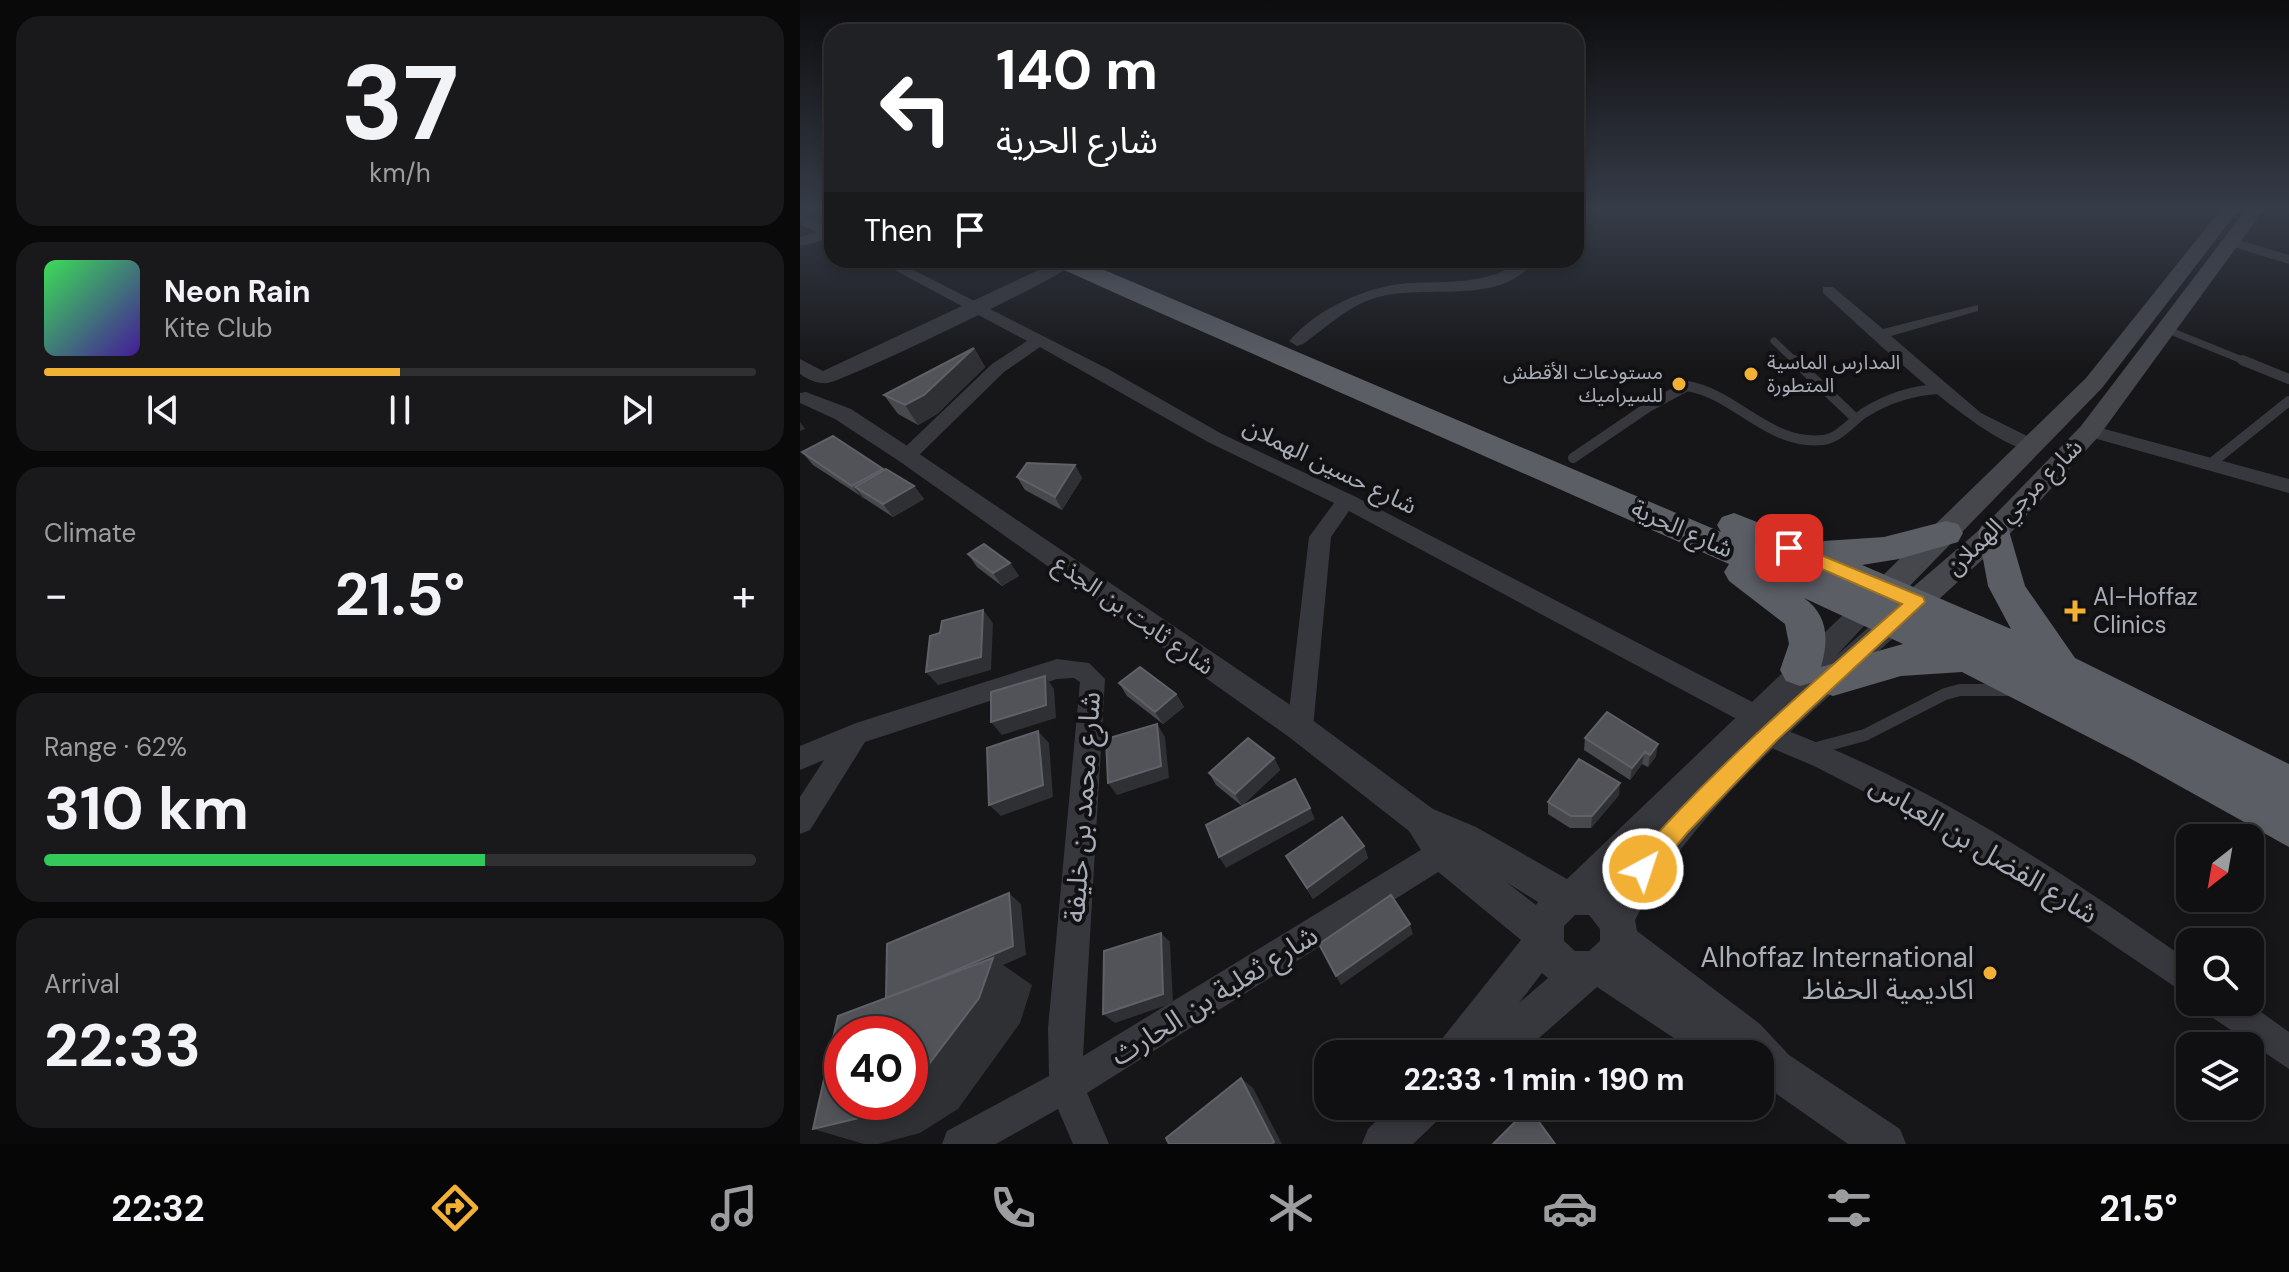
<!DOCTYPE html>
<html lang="en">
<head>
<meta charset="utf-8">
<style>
  body { margin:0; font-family:"DM Sans","Noto Sans Arabic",sans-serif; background:#19191b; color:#f1f3f6; height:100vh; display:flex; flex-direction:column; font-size:30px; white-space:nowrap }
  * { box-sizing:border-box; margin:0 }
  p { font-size:26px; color:#9c9d9f }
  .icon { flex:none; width:44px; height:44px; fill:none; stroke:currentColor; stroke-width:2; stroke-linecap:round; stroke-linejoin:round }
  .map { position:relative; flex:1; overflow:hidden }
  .side { display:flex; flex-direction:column; gap:16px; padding:16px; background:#09090a; width:800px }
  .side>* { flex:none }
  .top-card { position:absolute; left:24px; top:24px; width:760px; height:244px; border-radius:24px; box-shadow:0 4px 12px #0003,0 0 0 2px #303032; background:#202124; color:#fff; overflow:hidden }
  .needle { width:52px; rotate:211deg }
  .tools { position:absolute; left:1376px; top:824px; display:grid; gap:16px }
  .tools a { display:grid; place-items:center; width:88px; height:88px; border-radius:16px; background:#101012; box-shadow:0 4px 12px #0003,0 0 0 2px #303032; font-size:40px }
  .speed { position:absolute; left:24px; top:1016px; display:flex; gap:16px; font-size:40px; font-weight:700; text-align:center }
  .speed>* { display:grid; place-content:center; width:104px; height:104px; border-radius:50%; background:#101012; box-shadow:0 4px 12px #0003,0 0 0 2px #303032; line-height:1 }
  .speed .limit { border:12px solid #d22; background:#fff; color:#111 }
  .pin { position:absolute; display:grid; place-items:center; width:68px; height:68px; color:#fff; margin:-34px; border-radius:16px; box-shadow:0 4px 12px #0006 }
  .me { position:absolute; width:88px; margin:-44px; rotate:40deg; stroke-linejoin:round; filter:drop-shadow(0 0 6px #0008) }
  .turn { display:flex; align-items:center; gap:28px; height:168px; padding:0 40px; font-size:36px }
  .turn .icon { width:104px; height:104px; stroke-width:2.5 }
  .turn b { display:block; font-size:56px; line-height:68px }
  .then { display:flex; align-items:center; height:76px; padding:0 40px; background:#0003; gap:16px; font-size:30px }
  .big { font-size:60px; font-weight:700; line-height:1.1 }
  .side .card { flex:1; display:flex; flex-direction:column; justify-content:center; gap:12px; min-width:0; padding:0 28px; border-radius:24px; background:#19191b }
  .side .dial { align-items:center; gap:0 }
  .dial b { font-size:104px; line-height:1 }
  .song { display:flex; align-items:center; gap:24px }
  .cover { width:96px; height:96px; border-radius:12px; background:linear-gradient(135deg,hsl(130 70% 55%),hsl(260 70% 35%)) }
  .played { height:8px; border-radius:4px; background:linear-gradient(90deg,#f2b134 50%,#303032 50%) }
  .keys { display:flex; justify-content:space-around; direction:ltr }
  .heat { display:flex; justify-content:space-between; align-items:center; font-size:44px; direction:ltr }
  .charge { height:12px; border-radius:6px; background:linear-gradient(90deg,#34c759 62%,#303032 0) }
  .trip { position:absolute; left:514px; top:1040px; width:460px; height:80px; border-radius:24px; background:#101012; box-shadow:0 4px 12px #0003,0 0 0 2px #303032; font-weight:700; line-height:80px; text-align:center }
  .tab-bar { display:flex; height:128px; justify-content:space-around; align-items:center; background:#060607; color:#9c9d9f }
  .tab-bar .icon { width:56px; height:56px }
  .tab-bar .selected { color:#f2b134 }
  .tab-bar b { font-size:36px; color:#f1f3f6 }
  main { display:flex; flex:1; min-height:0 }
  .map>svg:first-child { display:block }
</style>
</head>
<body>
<main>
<section class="side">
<div class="card dial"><b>37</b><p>km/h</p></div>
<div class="card">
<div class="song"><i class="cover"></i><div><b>Neon Rain</b><p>Kite Club</p></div></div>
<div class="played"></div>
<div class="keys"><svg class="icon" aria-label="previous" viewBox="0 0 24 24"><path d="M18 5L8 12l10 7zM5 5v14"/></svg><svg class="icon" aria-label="pause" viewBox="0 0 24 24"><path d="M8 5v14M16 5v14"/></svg><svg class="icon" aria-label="next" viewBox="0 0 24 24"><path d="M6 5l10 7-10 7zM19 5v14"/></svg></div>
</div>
<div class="card"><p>Climate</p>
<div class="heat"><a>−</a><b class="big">21.5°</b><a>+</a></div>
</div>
<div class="card"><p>Range · 62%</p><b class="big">310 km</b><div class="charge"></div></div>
<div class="card"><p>Arrival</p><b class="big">22:33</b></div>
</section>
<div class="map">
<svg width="1489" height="1144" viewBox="0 0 1489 1144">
  <rect width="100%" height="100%" fill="#161618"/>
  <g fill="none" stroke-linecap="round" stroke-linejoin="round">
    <g stroke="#37383d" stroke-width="7">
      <path d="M1368 330 1447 362"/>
      <path d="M974 341 996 362"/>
    </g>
    <g stroke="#37383d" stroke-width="10">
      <path d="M994 360 1056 419"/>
      <path d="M1442 360 1489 379"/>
      <path d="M773 458 848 407 887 386C936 394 969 446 1023 440 1039 438 1051 422 1064 413 1088 398 1112 390 1140 389"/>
      <path d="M1409 465 1489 401"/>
    </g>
    <path stroke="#37383d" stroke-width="12" d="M1013 749 1065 735 1145 694 1160 690H1207"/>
    <g fill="#37383d" fill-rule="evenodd">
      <path d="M0 215 32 229V238L0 246V237L16 232 0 224Z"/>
      <path d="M1432 238 1489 255V264L1427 245 1425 242Z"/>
      <path d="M76 260H94L308 369 422 434 554 496 964 708 968 716 964 724 955 727 946 724 549 511 531 537 513 728 509 736 500 739 491 736 487 728 509 537 534 503 408 442 240 347 204 372 114 460H100L97 456 100 452 192 364 227 341Z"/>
      <path d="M715 260H729L730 266C693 306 623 283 575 298 548 306 526 328 503 344L497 346 489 341C518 308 565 287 608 283 645 281 684 285 716 264Z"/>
      <path d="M1023 287H1033L1083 329 1178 305V311L1091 336 1181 413 1239 442 1241 446 1239 450C1198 461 1057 323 1023 293Z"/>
      <path d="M1290 425 1489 479V493L1283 435 1281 431Z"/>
      <path d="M257 659 289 663 305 679 283 1056 642 837 652 833 662 837 666 847 662 857 287 1093 309 1144H273L258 1109 196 1144H142L147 1131 249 1076 248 1028 280 682 274 678 257 679 65 742 10 830 0 834V797L24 760 0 770V746L56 723Z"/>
      <path d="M969 724C1121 778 1259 869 1390 962V997L1229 888 1123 822 1014 766 960 743 956 735 960 727Z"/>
      <path d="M1403 1002H1447L1489 1032V1069L1407 1014Z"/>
    </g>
    <g fill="#37383d" fill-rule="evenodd">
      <path d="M260 260 275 263C264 276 47 380 28 383 17 384 9 380 0 374V359L23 371Z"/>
      <path d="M6 392 51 409 115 451 511 719 633 809 676 827 767 879 1067 592 1076 589 1085 592 1089 599 1036 656 1096 603 1106 600 1116 603 1120 610 1116 617C1021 706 895 805 835 920L837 931 960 1024 989 1055 1100 1129 1106 1144H1048L961 1083 960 1054H898L797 987 721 1054H635L641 1040 721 940 631 866 609 831 489 737 99 461 35 419 0 403V393ZM820 875 813 889 809 887ZM706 882 738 902 736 905ZM775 915H789L800 929V941L789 951H775L764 941V926ZM742 973 748 978 719 1003Z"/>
      <path d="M592 1106H643L637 1121 613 1144H562L568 1129Z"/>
    </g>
    <g fill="#45474d" fill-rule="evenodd">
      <path d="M1422 208H1440L1302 388 1099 597 1088 600 1077 597 1073 589 1077 581 1286 378Z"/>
      <path d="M1447 208H1465L1299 436 1205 539 1127 610 1116 614 1105 610 1100 602 1105 594 1185 525 1281 426Z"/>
    </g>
    <path fill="#5b5e65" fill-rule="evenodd" d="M249 260H281L921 532 917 525 922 517 934 513 1008 542 1084 537 1146 521 1158 524 1163 533 1158 542 1099 559 1062 565 1211 629 1188 586 1178 532 1183 524 1195 520 1207 524 1225 586 1275 658 1489 764V847L1333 760 1162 672 1101 676 1033 696 1019 691 1014 682 1000 686 986 681 980 670 989 644 985 624 929 581 924 572 929 564 333 301 253 265ZM1004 598 1103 644 1021 667C1029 639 1028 615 1004 598Z"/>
  </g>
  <g fill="#47494d">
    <path d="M174 348 185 367 137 414 118 425 98 414 84 395Z"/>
    <path d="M2 452 83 469 114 486 124 499 93 517 13 465Z"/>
    <path d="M275 465 282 478 262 510 225 490 217 477Z"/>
    <path d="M168 554 210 563 219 576 202 586 177 567Z"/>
    <path d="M319 683 376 694 384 707 363 724 327 696Z"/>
    <path d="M807 712 856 756 848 767 842 764 830 780 784 750 785 738Z"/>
    <path d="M474 758 480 770 442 806 416 785 409 773Z"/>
    <path d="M819 795 791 828H770L748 814V802Z"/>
    <path d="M564 846 568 858 513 899 486 856Z"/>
  </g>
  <g fill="#2f3033">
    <path d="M174 348 185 367 137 414 118 425 105 405Z"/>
    <path d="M0 422 5 429 0 431Z"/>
    <path d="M275 465 282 478 262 510 255 497Z"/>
    <path d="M83 469 93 482 55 487 64 498 63 499 52 486Z"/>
    <path d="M114 486 124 499 93 517 83 504Z"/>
    <path d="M210 563 219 576 202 586 193 573Z"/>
    <path d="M183 610 193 623 191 670 138 685 126 672Z"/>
    <path d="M245 676 254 689 256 718 202 735 191 722Z"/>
    <path d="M376 694 384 707 363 724 355 712Z"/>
    <path d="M357 724 365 737 369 778 317 795 308 783Z"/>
    <path d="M238 731 249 743 253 797 201 816 189 805Z"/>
    <path d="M858 744 856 756 848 767 850 755Z"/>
    <path d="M845 752 842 764 830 780 832 768Z"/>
    <path d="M474 758 480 770 442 806 435 794Z"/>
    <path d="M820 783 819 795 791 828 792 816Z"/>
    <path d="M510 808 515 819 426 868 419 857Z"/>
    <path d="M564 846 568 858 513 899 507 888Z"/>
    <path d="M209 893 221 904 226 955 203 965 232 985 220 1023 158 1109 120 1133 78 1144H64L13 1129 89 1102H110V1089L102 1010Z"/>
    <path d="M610 924 613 934 541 985 536 976Z"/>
    <path d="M361 933 370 942 373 1003 315 1023 303 1014Z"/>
    <path d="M441 1078 453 1088 482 1144H472Z"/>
  </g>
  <g fill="#525359" stroke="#5f6168" stroke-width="2">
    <path d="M174 348 124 395 105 405 84 395Z"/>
    <path d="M33 436 83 469 52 486 2 452Z"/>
    <path d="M227 463 275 465 255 497 217 477Z"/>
    <path d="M86 469 114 486 83 504 55 487Z"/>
    <path d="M184 544 210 563 193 573 168 554Z"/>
    <path d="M183 610 181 657 126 672 130 636 140 633 142 621Z"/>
    <path d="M340 667 376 694 355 712 319 683Z"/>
    <path d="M245 676 246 705 191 722V692Z"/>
    <path d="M807 712 858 744 850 755 845 752 832 768 785 738Z"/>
    <path d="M357 724 361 766 308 783 306 739Z"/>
    <path d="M238 731 243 785 189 805 187 748Z"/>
    <path d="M448 738 474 758 435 794 409 773Z"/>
    <path d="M779 759 820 783 792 816H771L748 802Z"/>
    <path d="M495 779 510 808 419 857 406 825Z"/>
    <path d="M542 817 564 846 507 888 486 856Z"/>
    <path d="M209 893 213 946 133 980 86 998 87 944Z"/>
    <path d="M591 895 610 924 536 976 519 944Z"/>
    <path d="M361 933 363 994 303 1014 304 951Z"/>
    <path d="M193 958 179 998 110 1089V1034H42V1102H89L67 1116 13 1129 38 1016Z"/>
    <path d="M441 1078 474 1142 472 1144H369L366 1138Z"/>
    <path d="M729 1108 755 1144H693Z"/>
  </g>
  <linearGradient id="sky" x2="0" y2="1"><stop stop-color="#0c0c0d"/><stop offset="0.57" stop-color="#363c48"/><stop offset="1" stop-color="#363c48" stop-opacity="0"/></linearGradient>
  <rect width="1489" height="368" fill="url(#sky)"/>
  <path fill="#f2b134" stroke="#9d7322" stroke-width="2" d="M989 542 1123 597 1125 602 976 741 887 833 851 877 843 880 834 877 830 869 834 860C915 766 1009 686 1102 604L983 552V543Z"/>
  <g fill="#f2b134" stroke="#111113" stroke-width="3">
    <circle cx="951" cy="374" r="8"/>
    <circle cx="879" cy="384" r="8"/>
    <path d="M1271 599h8v8h8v8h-8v8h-8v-8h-8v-8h8z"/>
    <circle cx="1190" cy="973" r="8"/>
  </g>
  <g text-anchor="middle" stroke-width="8" stroke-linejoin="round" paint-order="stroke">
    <g font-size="20" fill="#a8adb8" stroke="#111113" text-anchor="start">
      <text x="967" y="369">المدارس الماسية<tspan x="967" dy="23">المتطورة</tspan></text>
      <text x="863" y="379" text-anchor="end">مستودعات الأقطش<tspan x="863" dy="23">للسيراميك</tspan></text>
    </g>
    <g font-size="24" fill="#a8adb8" stroke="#111113">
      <text transform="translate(530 466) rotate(26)" y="8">شارع حسين الهملان</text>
      <text transform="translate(1214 507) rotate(-45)" y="8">شارع مرجي الهملان</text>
      <text transform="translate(882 529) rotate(24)" y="8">شارع الحرية</text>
      <text transform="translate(334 615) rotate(35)" y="8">شارع ثابت بن الجذع</text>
    </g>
    <g font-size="24" fill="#a8adb8" stroke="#111113" text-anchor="start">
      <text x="1293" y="605">Al-Hoffaz<tspan x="1293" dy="28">Clinics</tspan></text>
    </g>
    <g font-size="28" fill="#a8adb8" stroke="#111113">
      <text transform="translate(282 807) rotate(-86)" y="10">شارع محمد بن خليفة</text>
      <text transform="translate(1184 849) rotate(31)" y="10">شارع الفضل بن العباس</text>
      <text transform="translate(414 995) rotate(-32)" y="10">شارع ثعلبة بن الحارث</text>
    </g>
    <g font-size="28" fill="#a8adb8" stroke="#111113" text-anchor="end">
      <text x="1174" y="967">Alhoffaz International<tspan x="1174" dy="32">اكاديمية الحفاظ</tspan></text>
    </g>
  </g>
</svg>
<div class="tools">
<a><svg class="needle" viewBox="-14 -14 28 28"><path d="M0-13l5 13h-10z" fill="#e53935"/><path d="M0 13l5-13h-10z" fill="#9c9d9f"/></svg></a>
<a><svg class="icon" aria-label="search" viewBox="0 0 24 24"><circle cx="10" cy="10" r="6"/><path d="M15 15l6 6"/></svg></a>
<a><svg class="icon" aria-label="layers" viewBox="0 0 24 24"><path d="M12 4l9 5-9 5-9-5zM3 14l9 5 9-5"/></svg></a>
</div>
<div class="speed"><div class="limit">40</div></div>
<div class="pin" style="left:989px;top:548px;background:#d93025"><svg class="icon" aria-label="arrive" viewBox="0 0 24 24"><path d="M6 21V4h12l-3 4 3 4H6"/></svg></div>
<svg class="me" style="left:843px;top:869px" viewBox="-20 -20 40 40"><circle r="17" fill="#f2b134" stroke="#fff" stroke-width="3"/><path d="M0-11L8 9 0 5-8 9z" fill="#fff"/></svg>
<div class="trip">22:33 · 1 min · 190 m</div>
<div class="top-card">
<div class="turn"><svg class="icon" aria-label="left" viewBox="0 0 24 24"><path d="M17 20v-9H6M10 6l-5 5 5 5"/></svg><div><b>140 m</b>شارع الحرية</div></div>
<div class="then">Then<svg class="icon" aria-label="arrive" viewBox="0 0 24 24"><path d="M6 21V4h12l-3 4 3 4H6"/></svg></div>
</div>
</div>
</main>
<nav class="tab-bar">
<b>22:32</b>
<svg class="icon selected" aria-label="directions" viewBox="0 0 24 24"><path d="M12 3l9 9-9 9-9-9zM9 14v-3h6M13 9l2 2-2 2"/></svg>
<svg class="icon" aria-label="music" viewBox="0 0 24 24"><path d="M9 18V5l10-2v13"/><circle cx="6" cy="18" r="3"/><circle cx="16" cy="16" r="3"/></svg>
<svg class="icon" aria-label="phone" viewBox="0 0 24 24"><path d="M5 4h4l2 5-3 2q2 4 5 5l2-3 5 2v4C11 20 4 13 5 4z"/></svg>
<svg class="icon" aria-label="climate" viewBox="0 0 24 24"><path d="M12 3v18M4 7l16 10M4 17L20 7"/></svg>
<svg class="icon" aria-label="car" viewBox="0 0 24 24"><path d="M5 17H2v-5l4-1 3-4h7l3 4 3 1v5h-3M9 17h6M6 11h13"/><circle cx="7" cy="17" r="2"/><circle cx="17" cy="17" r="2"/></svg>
<svg class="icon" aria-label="filters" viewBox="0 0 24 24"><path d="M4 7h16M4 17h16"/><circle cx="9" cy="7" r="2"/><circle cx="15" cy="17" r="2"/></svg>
<b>21.5°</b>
</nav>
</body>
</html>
